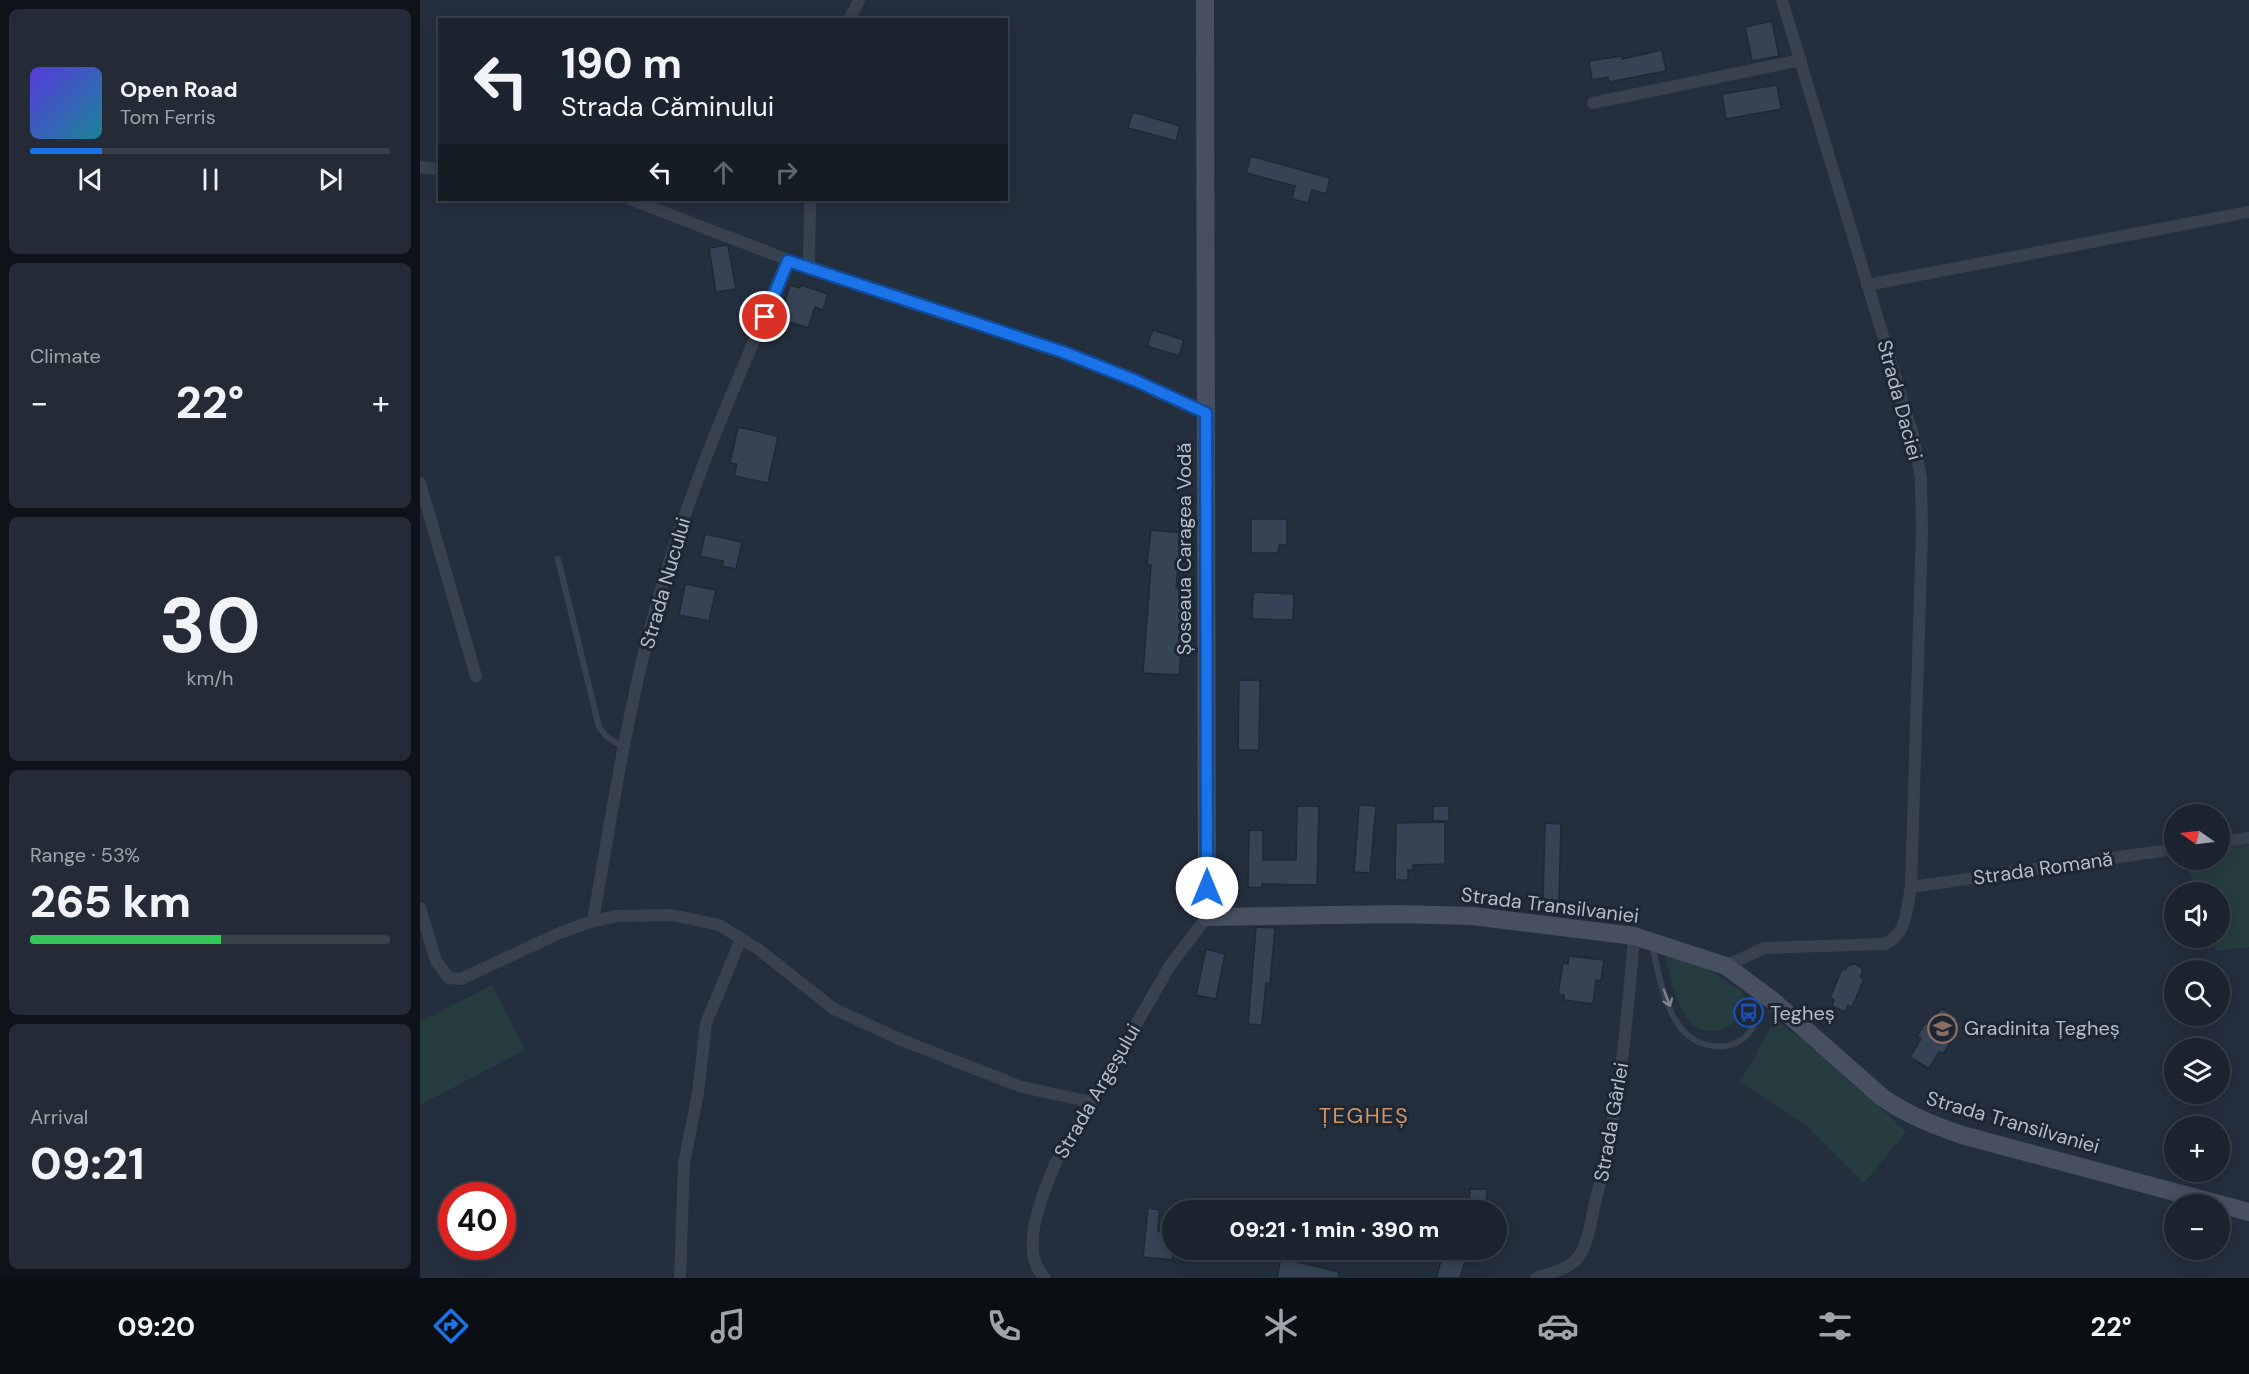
<!DOCTYPE html>
<html lang="en">
<head>
<meta charset="utf-8">
<style>
  body { margin:0; font-family:"DM Sans",sans-serif; background:#242b36; color:#f1f3f6; height:100vh; display:flex; flex-direction:column; font-size:22px; white-space:nowrap }
  * { box-sizing:border-box; margin:0 }
  p { font-size:20px; color:#a0a4aa }
  .icon { flex:none; width:33px; height:33px; fill:none; stroke:currentColor; stroke-width:2; stroke-linecap:round; stroke-linejoin:round }
  .map { position:relative; flex:1; overflow:hidden }
  .details { display:flex; flex-direction:column; gap:9px; padding:9px; background:#0f1319; width:420px }
  .details>* { flex:none }
  .top-card { position:absolute; left:18px; top:18px; width:570px; height:183px; border-radius:0px; box-shadow:0 3px 15px #0003,0 0 0 2px #39404a; background:#1b232e; color:#f1f3f6; overflow:hidden }
  .needle { width:39px; rotate:284deg }
  .tools { position:absolute; left:1744px; top:804px; display:grid; gap:12px }
  .tools a { display:grid; place-items:center; width:66px; height:66px; border-radius:50%; background:#1b232e; box-shadow:0 3px 15px #0003,0 0 0 2px #39404a; font-size:30px }
  .speed { position:absolute; left:18px; top:1182px; display:flex; gap:12px; font-size:30px; font-weight:700; text-align:center }
  .speed>* { display:grid; place-content:center; width:78px; height:78px; border-radius:50%; background:#1b232e; box-shadow:0 3px 15px #0003,0 0 0 2px #39404a; line-height:1 }
  .speed .limit { border:9px solid #d22; background:#fff; color:#111 }
  .pin { position:absolute; display:grid; place-items:center; width:51px; height:51px; color:#fff; margin:-26px; border:3px solid #fff; border-radius:50%; box-shadow:0 2px 6px #0007 }
  .me { position:absolute; width:66px; margin:-33px; rotate:0deg; stroke-linejoin:round; filter:drop-shadow(0 0 4px #0008) }
  .turn { display:flex; align-items:center; gap:21px; height:126px; padding:0 24px; font-size:27px }
  .turn .icon { width:78px; height:78px; stroke-width:2.5 }
  .turn b { display:block; font-size:42px; line-height:51px }
  .lanes { display:flex; align-items:center; height:57px; padding:0 24px; background:#0003; justify-content:center; gap:30px; direction:ltr }
  .lanes .off { opacity:.35 }
  .big { font-size:45px; font-weight:800; line-height:1.1 }
  .details .widget { flex:1; display:flex; flex-direction:column; justify-content:center; gap:9px; min-width:0; padding:0 21px; border-radius:9px; background:#242b36 }
  .details .dial { align-items:center; gap:0 }
  .dial b { font-size:78px; line-height:1 }
  .song { display:flex; align-items:center; gap:18px }
  .cover { width:72px; height:72px; border-radius:9px; background:linear-gradient(135deg,hsl(250 70% 55%),hsl(190 70% 35%)) }
  .played { height:6px; border-radius:3px; background:linear-gradient(90deg,#1a73e8 20%,#39404a 20%) }
  .keys { display:flex; justify-content:space-around; direction:ltr }
  .heat { display:flex; justify-content:space-between; align-items:center; font-size:33px; direction:ltr }
  .charge { height:9px; border-radius:4px; background:linear-gradient(90deg,#34c759 53%,#39404a 0) }
  .trip { position:absolute; left:742px; top:1200px; width:345px; height:60px; border-radius:30px; background:#1b232e; box-shadow:0 3px 15px #0003,0 0 0 2px #39404a; font-weight:800; line-height:60px; text-align:center }
  .tab-bar { display:flex; height:96px; justify-content:space-around; align-items:center; background:#0b0e12; color:#a0a4aa }
  .tab-bar .icon { width:42px; height:42px }
  .tab-bar .selected { color:#1a73e8 }
  .tab-bar b { font-size:27px; color:#f1f3f6 }
  main { display:flex; flex:1; min-height:0 }
  .map>svg:first-child { display:block }
</style>
</head>
<body>
<main>
<section class="details">
<div class="widget">
<div class="song"><i class="cover"></i><div><b>Open Road</b><p>Tom Ferris</p></div></div>
<div class="played"></div>
<div class="keys"><svg class="icon" aria-label="previous" viewBox="0 0 24 24"><path d="M18 5L8 12l10 7zM5 5v14"/></svg><svg class="icon" aria-label="pause" viewBox="0 0 24 24"><path d="M8 5v14M16 5v14"/></svg><svg class="icon" aria-label="next" viewBox="0 0 24 24"><path d="M6 5l10 7-10 7zM19 5v14"/></svg></div>
</div>
<div class="widget"><p>Climate</p>
<div class="heat"><a>−</a><b class="big">22°</b><a>+</a></div>
</div>
<div class="widget dial"><b>30</b><p>km/h</p></div>
<div class="widget"><p>Range · 53%</p><b class="big">265 km</b><div class="charge"></div></div>
<div class="widget"><p>Arrival</p><b class="big">09:21</b></div>
</section>
<div class="map">
<svg width="1829" height="1278" viewBox="0 0 1829 1278">
  <rect width="100%" height="100%" fill="#242f3e"/>
  <g fill="#263c3f">
    <path d="M1829 845V947L1797 951 1792 938H1800V892H1776L1764 860H1800V849Z"/>
    <path d="M1245 952 1280 965 1322 991C1333 1024 1288 1046 1267 1019 1258 1007 1246 967 1245 952Z"/>
    <path d="M72 985 105 1050 0 1105V1022Z"/>
    <path d="M1355 1019 1420 1069 1486 1132 1444 1183 1387 1126 1320 1082Z"/>
  </g>
  <g fill="#364354" stroke="#1f2835" stroke-width="1.5">
    <path d="M1352 21 1359 56 1332 61 1325 27Z"/>
    <path d="M1242 50 1246 71 1189 82 1188 77 1172 80 1169 61 1202 56V59Z"/>
    <path d="M1357 85 1361 109 1306 119 1302 94Z"/>
    <path d="M713 112 760 126 756 141 708 128Z"/>
    <path d="M831 156 910 178 906 194 892 190 888 203 872 199 875 186 826 173Z"/>
    <path d="M306 245 308 246 316 289 296 292 289 248Z"/>
    <path d="M370 285 380 288 381 285 408 294 403 310 395 307 388 328 360 319Z"/>
    <path d="M733 330 764 340 759 356 727 346Z"/>
    <path d="M318 427 358 436 348 483 314 476 317 464 310 463Z"/>
    <path d="M831 519H867V545H859L858 553H831Z"/>
    <path d="M731 530 762 533 756 588 768 590 759 675 723 673 731 565 727 564Z"/>
    <path d="M285 534 322 542 316 569 302 566 303 561 280 556Z"/>
    <path d="M265 584 296 590 289 621 259 615Z"/>
    <path d="M833 592 874 594 873 620 832 619Z"/>
    <path d="M819 680H840L839 750H818Z"/>
    <path d="M939 805 956 806 950 873 934 872Z"/>
    <path d="M877 806H899L897 885 842 884V888L828 887 829 830H843V860H876Z"/>
    <rect x="1013" y="806" width="16" height="15"/>
    <path d="M1025 822V864L993 865V870H988V880H975L976 823Z"/>
    <path d="M1125 823 1141 824 1139 901 1123 900Z"/>
    <path d="M836 927 855 928 850 984 846 983 842 1025 828 1024Z"/>
    <path d="M786 949 805 954 796 999 776 995Z"/>
    <path d="M1149 956 1184 960 1181 981 1176 980 1173 1004 1144 1000V995L1138 994 1143 963 1148 964Z"/>
    <path d="M1434 964 1440 966 1443 971 1440 977 1444 979 1432 1007 1428 1005 1425 1012 1412 1006 1414 1000 1410 998 1422 969 1425 970 1429 965Z"/>
    <path d="M1521 1008 1538 1018 1526 1038 1531 1041 1524 1053 1519 1052 1509 1069 1490 1057 1501 1039 1497 1036 1505 1023 1510 1026Z"/>
    <path d="M1050 1189H1067L1066 1210H1049Z"/>
    <path d="M728 1208 740 1210 738 1231 753 1232V1260L723 1257Z"/>
    <path d="M1016 1250H1058L1054 1264 1045 1262 1040 1278H1016L1023 1255 1016 1253Z"/>
    <path d="M861 1258 919 1272 918 1278H857Z"/>
  </g>
  <g fill="none" stroke-linecap="round" stroke-linejoin="round">
    <g stroke="#38414e" stroke-width="6">
      <path d="M138 559 179 727 187 737 203 747"/>
      <path d="M1232 945C1238 972 1244 1007 1261 1028 1276 1048 1310 1054 1328 1034 1337 1024 1339 1008 1341 995"/>
    </g>
    <g stroke="#38414e" stroke-width="12">
      <path d="M429 20 439 0"/>
      <path d="M1173 103 1381 60"/>
      <path d="M0 167 20 169"/>
      <path d="M212 200 389 268 643 352 714 380 786 413"/>
      <path d="M389 268 390 200"/>
      <path d="M1447 285 1829 212"/>
      <path d="M0 483 56 676"/>
      <path d="M1800 842 1829 838"/>
      <path d="M1491 887 1755 849"/>
      <path d="M0 908 16 961 29 978 41 979 142 932 173 921 198 916 252 915 299 925 338 949 414 1009 484 1041 602 1087 671 1102"/>
      <path d="M173 921C192 813 208 705 238 600 271 482 321 372 368 261"/>
      <path d="M1306 966 1344 948 1465 944C1488 933 1486 910 1491 887L1502 531 1501 478 1494 439 1362 0"/>
      <path d="M260 1278 264 1163 278 1093 286 1023 321 939"/>
      <path d="M625 1278C597 1252 623 1194 635 1164L751 964 787 917"/>
      <path d="M1116 1278C1131 1273 1151 1269 1160 1255 1169 1241 1171 1219 1175 1203 1198 1115 1207 1026 1214 936"/>
    </g>
    <path stroke="#465061" stroke-width="18" d="M785 0 787 917 977 914 1052 916 1214 936 1306 966 1352 1000 1463 1098C1488 1115 1513 1125 1542 1135L1829 1212"/>
  </g>
  <defs><path id="oneway-shaft" d="M-6 0H5M1.5-3L5.5 0L1.5 3" fill="none" stroke-width="1.6" stroke-linecap="round" stroke-linejoin="round" transform="scale(1.5)"/></defs>
  <use stroke="#7c8592" href="#oneway-shaft" transform="translate(1247 998) rotate(69)"/>
  <g fill="none" stroke-linecap="round" stroke-linejoin="round">
    <defs>
      <path id="route" d="M345 317 368 261 643 352 714 380 786 413 787 888"/>
    </defs>
    <use href="#route" stroke="#114b97" stroke-width="15"/>
    <use href="#route" stroke="#1a73e8" stroke-width="10"/>
  </g>
  <defs>
    <symbol id="bus-ring" viewBox="-11 -11 22 22"><circle r="9.5" fill="#1d2633" stroke="#1a4fb4" stroke-width="1.5"/><path d="M-5-6H5V4H4V6H2V4H-2V6H-4V4H-5ZM-3.5-4V0h7V-4ZM-3.5 1.2v1.5H-2V1.2ZM2 1.2v1.5H3.5V1.2Z" fill="#1a4fb4"/></symbol>
    <symbol id="school-ring" viewBox="-11 -11 22 22"><circle r="9.5" fill="#1d2633" stroke="#8d6e63" stroke-width="1.5"/><path d="M0-5L7-2L0 1L-7-2ZM-4 1L0 2.5L4 1V4Q0 6-4 4Z" fill="#8d6e63"/></symbol>
  </defs>
  <g fill-rule="evenodd">
    <use href="#bus-ring" x="1312" y="996" width="33" height="33"/>
    <use href="#school-ring" x="1506" y="1012" width="33" height="33"/>
  </g>
  <g text-anchor="middle" stroke-width="6" stroke-linejoin="round" paint-order="stroke">
    <g font-size="20" fill="#b4bcc9" stroke="#1d2633">
      <text transform="translate(1480 400) rotate(75)" y="7">Strada Daciei</text>
      <text transform="translate(764 549) rotate(-90)" y="7">Șoseaua Caragea Vodă</text>
      <text transform="translate(245 583) rotate(-74)" y="7">Strada Nucului</text>
      <text transform="translate(1623 868) rotate(-8)" y="7">Strada Romană</text>
      <text transform="translate(1130 905) rotate(7)" y="7">Strada Transilvaniei</text>
      <text transform="translate(677 1091) rotate(-60)" y="7">Strada Argeșului</text>
      <text transform="translate(1191 1122) rotate(-80)" y="7">Strada Gârlei</text>
      <text transform="translate(1593 1122) rotate(16)" y="7">Strada Transilvaniei</text>
    </g>
    <g font-size="20" fill="#b4bcc9" stroke="#1d2633" text-anchor="start">
      <text x="1350" y="1020">Țegheș</text>
      <text x="1544" y="1035">Gradinita Țegheș</text>
    </g>
    <g font-size="22" letter-spacing="1.5" fill="#d59563" stroke="#1d2633">
      <text x="944" y="1123">ȚEGHEȘ</text>
    </g>
  </g>
</svg>
<div class="tools">
<a><svg class="needle" viewBox="-14 -14 28 28"><path d="M0-13l5 13h-10z" fill="#e53935"/><path d="M0 13l5-13h-10z" fill="#a0a4aa"/></svg></a>
<a><svg class="icon" aria-label="sound" viewBox="0 0 24 24"><path d="M4 9h4l5-4v14l-5-4H4zM17 9q2 3 0 6"/></svg></a>
<a><svg class="icon" aria-label="search" viewBox="0 0 24 24"><circle cx="10" cy="10" r="6"/><path d="M15 15l6 6"/></svg></a>
<a><svg class="icon" aria-label="layers" viewBox="0 0 24 24"><path d="M12 4l9 5-9 5-9-5zM3 14l9 5 9-5"/></svg></a>
<a>+</a>
<a>−</a>
</div>
<div class="speed"><div class="limit">40</div></div>
<div class="pin" style="left:345px;top:317px;background:#d93025"><svg class="icon" aria-label="arrive" viewBox="0 0 24 24"><path d="M6 21V4h12l-3 4 3 4H6"/></svg></div>
<svg class="me" style="left:787px;top:888px" viewBox="-20 -20 40 40"><circle r="19" fill="#fff"/><path d="M0-13L10 11 0 6-10 11z" fill="#1a73e8"/></svg>
<div class="trip">09:21 · 1 min · 390 m</div>
<div class="top-card">
<div class="turn"><svg class="icon" aria-label="left" viewBox="0 0 24 24"><path d="M17 20v-9H6M10 6l-5 5 5 5"/></svg><div><b>190 m</b>Strada Căminului</div></div>
<div class="lanes"><svg class="icon" aria-label="left" viewBox="0 0 24 24"><path d="M17 20v-9H6M10 6l-5 5 5 5"/></svg><svg class="icon off" aria-label="ahead" viewBox="0 0 24 24"><path d="M12 20V5M6 11l6-6 6 6"/></svg><svg class="icon off" aria-label="right" viewBox="0 0 24 24"><path d="M7 20v-9h11M14 6l5 5-5 5"/></svg></div>
</div>
</div>
</main>
<nav class="tab-bar">
<b>09:20</b>
<svg class="icon selected" aria-label="directions" viewBox="0 0 24 24"><path d="M12 3l9 9-9 9-9-9zM9 14v-3h6M13 9l2 2-2 2"/></svg>
<svg class="icon" aria-label="music" viewBox="0 0 24 24"><path d="M9 18V5l10-2v13"/><circle cx="6" cy="18" r="3"/><circle cx="16" cy="16" r="3"/></svg>
<svg class="icon" aria-label="phone" viewBox="0 0 24 24"><path d="M5 4h4l2 5-3 2q2 4 5 5l2-3 5 2v4C11 20 4 13 5 4z"/></svg>
<svg class="icon" aria-label="climate" viewBox="0 0 24 24"><path d="M12 3v18M4 7l16 10M4 17L20 7"/></svg>
<svg class="icon" aria-label="car" viewBox="0 0 24 24"><path d="M5 17H2v-5l4-1 3-4h7l3 4 3 1v5h-3M9 17h6M6 11h13"/><circle cx="7" cy="17" r="2"/><circle cx="17" cy="17" r="2"/></svg>
<svg class="icon" aria-label="filters" viewBox="0 0 24 24"><path d="M4 7h16M4 17h16"/><circle cx="9" cy="7" r="2"/><circle cx="15" cy="17" r="2"/></svg>
<b>22°</b>
</nav>
</body>
</html>
